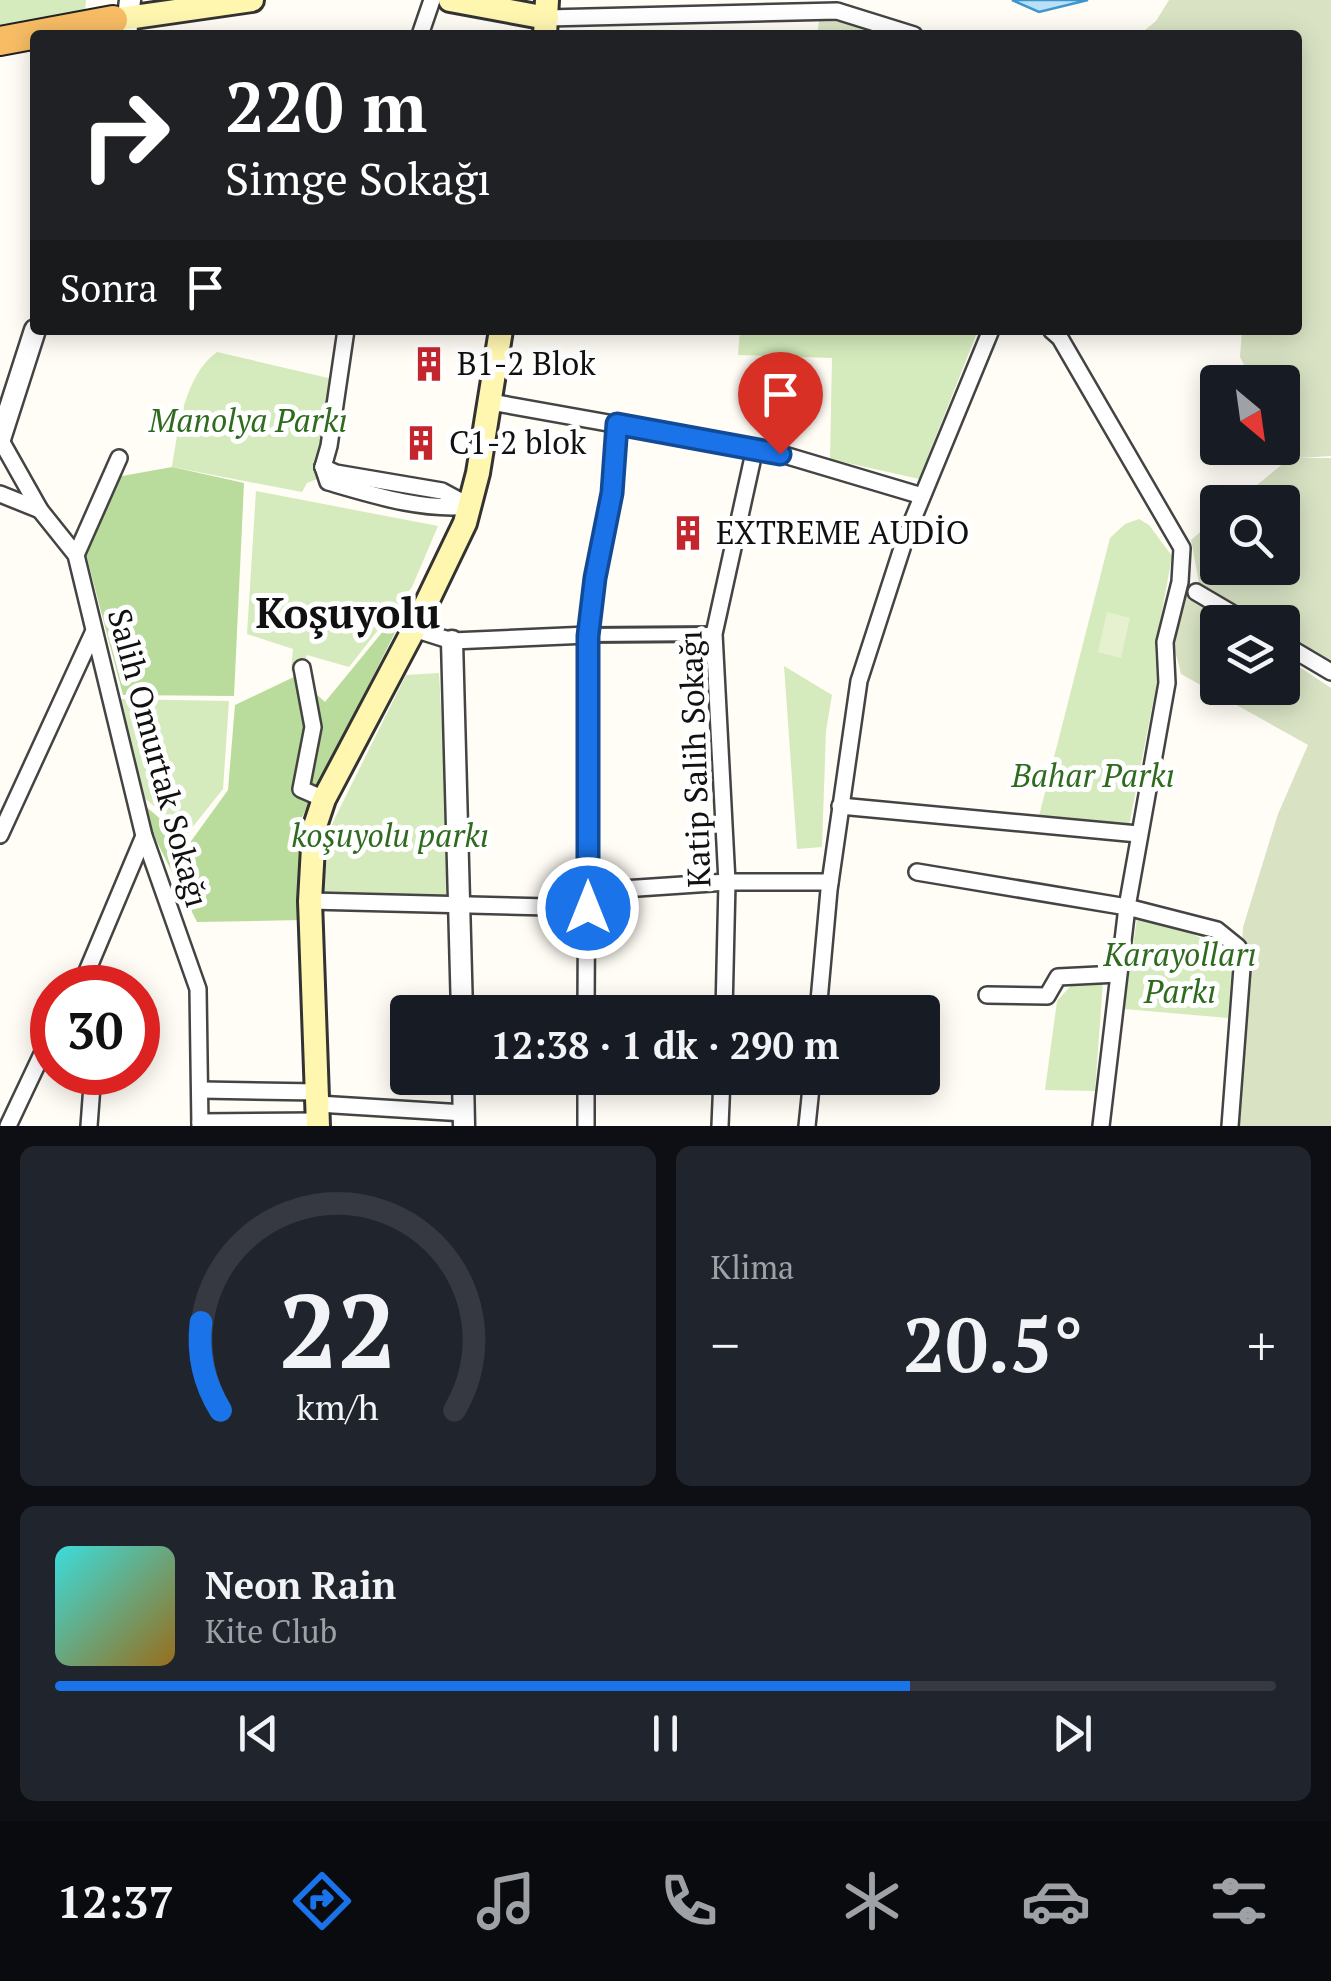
<!DOCTYPE html>
<html lang="tr">
<head>
<meta charset="utf-8">
<style>
  body { margin:0; font-family:"PT Serif",serif; background:#20242c; color:#f1f3f6; height:100vh; display:flex; flex-direction:column; font-size:38px; white-space:nowrap }
  * { box-sizing:border-box; margin:0 }
  p { font-size:32px; color:#9ea1a6 }
  .icon { flex:none; width:55px; height:55px; fill:none; stroke:currentColor; stroke-width:2; stroke-linecap:round; stroke-linejoin:round }
  .map { position:relative; height:1126px; overflow:hidden }
  .details { display:flex; flex-direction:column; gap:20px; padding:20px; background:#0d0f14; flex:1 }
  .details>* { flex:none }
  .banner { position:absolute; left:30px; top:30px; width:1272px; height:305px; border-radius:10px; box-shadow:0 5px 25px #0003; background:#202124; color:#fff; overflow:hidden }
  .needle { width:65px; rotate:151deg }
  .fabs { position:absolute; left:1200px; top:365px; display:grid; gap:20px }
  .fabs a { display:grid; place-items:center; width:100px; height:100px; border-radius:10px; background:#171b24; box-shadow:0 5px 25px #0003; font-size:50px }
  .speed { position:absolute; left:30px; top:965px; display:flex; gap:20px; font-size:50px; font-weight:700; text-align:center }
  .speed>* { display:grid; place-content:center; width:130px; height:130px; border-radius:50%; background:#171b24; box-shadow:0 5px 25px #0003; line-height:1 }
  .speed .limit { border:15px solid #d22; background:#fff; color:#111 }
  .pin { position:absolute; display:grid; place-items:center; width:85px; height:85px; color:#fff; margin:-102px -42px; border-radius:50% 50% 50% 0; rotate:-45deg; box-shadow:0 0 10px #0007 }
  .pin .icon { rotate:45deg }
  .me { position:absolute; width:110px; margin:-55px; rotate:0deg; stroke-linejoin:round; filter:drop-shadow(0 0 8px #0008) }
  .turn { display:flex; align-items:center; gap:35px; height:210px; padding:0 30px; font-size:45px }
  .turn .icon { width:130px; height:130px; stroke-width:2.5 }
  .turn b { display:block; font-size:70px; line-height:85px }
  .then { display:flex; align-items:center; height:95px; padding:0 30px; background:#0003; gap:20px; font-size:38px }
  .big { font-size:75px; font-weight:700; line-height:1.1 }
  .details .tile { flex:1; display:flex; flex-direction:column; justify-content:center; gap:15px; min-width:0; padding:0 35px; border-radius:15px; background:#20242c }
  .details .dial { align-items:center; gap:0 }
  .dial svg { height:260px; overflow:visible; fill:none; stroke:#363941; stroke-width:7; stroke-linecap:round; text-anchor:middle }
  .dial text { fill:#f1f3f6; stroke:none }
  .song { display:flex; align-items:center; gap:30px }
  .cover { width:120px; height:120px; border-radius:15px; background:linear-gradient(135deg,hsl(180 70% 55%),hsl(40 70% 35%)) }
  .played { height:10px; border-radius:5px; background:linear-gradient(90deg,#1a73e8 70%,#363941 70%) }
  .keys { display:flex; justify-content:space-around; direction:ltr }
  .heat { display:flex; justify-content:space-between; align-items:center; font-size:55px; direction:ltr }
  .details .tiles { flex:1; display:grid; gap:20px; grid-template-columns:1fr 1fr }
  .tile:last-child { grid-column:span 2 }
  .trip { position:absolute; left:390px; top:995px; width:550px; height:100px; border-radius:10px; background:#171b24; box-shadow:0 5px 25px #0003; font-weight:700; line-height:100px; text-align:center }
  .dock { display:flex; height:160px; justify-content:space-around; align-items:center; background:#090b0e; color:#9ea1a6 }
  .dock .icon { width:70px; height:70px }
  .dock .active { color:#1a73e8 }
  .dock b { font-size:45px; color:#f1f3f6 }
  .map>svg:first-child { display:block }
</style>
</head>
<body>
<div class="map">
<svg width="1331" height="1126" viewBox="0 0 1331 1126">
  <rect width="100%" height="100%" fill="#fffdf5"/>
  <g fill="#d5ebbd">
    <path d="M0 0H86L85 12 0 27Z"/>
    <path d="M740 330H978L919 479 830 459 832 358 738 355Z"/>
    <path d="M217 352 337 380 317 479 307 483 302 492 172 467C178 430 184 376 217 352Z"/>
    <path d="M256 491 438 526 412 587 349 667 307 655 300 673 291 671 293 649 247 634Z"/>
    <path d="M1139 519 1149 525 1172 556 1155 650 1157 682 1129 826 1039 816 1110 538 1125 524Z"/>
    <path d="M784 666 832 695 826 731 822 847 797 849Z"/>
    <path d="M439 673 451 895 322 894 332 824 406 675Z"/>
    <path d="M119 699 229 701 223 789 187 834 141 795Z"/>
    <path d="M1137 918C1172 928 1210 933 1232 963L1228 1018 1124 1009Z"/>
    <path d="M1103 981 1095 1091 1045 1090 1057 1001 1074 982Z"/>
  </g>
  <g fill="#b9dc9c">
    <path d="M172 467 244 483 234 696 123 695 82 539 100 480Z"/>
    <path d="M416 591 301 819 302 920 197 922 134 796 189 844 228 790 235 705 296 676 325 702Z"/>
  </g>
  <g fill="#d9e3c4">
    <path d="M1169 0H1331V456L1300 458H1331V666L1283 637 1282 622H1258L1200 588 1191 540 1217 518 1218 568H1282V502H1236L1290 458 1283 443 1282 382H1253L1240 357 1242 330H1298V35H1139L1156 21Z"/>
    <path d="M819 21 846 22 891 35H817Z"/>
    <path d="M1187 595 1231 622H1218V688H1282L1283 656 1331 688V1126H1232L1243 927 1278 814 1308 745 1181 674 1172 639Z"/>
  </g>
  <path fill="#e6f2cf" d="M1107 612 1130 618 1121 658 1098 652Z"/>
  <path fill="#b9e0f7" stroke="#3f96cf" stroke-width="2.5" d="M1012 0H1088L1039 12Z"/>
  <g fill="none" stroke-linecap="round" stroke-linejoin="round">
    <defs>
      <path id="pedestrian" d="M588 635 714 634"/>
      <g id="minor">
        <path d="M547 18 837 11 914 35"/>
        <path d="M420 35 432 0"/>
        <path d="M1051 330 1060 338 1182 548 1180 582 1165 642 1167 683 1127 907 1101 1126"/>
        <path d="M491 402 781 454 922 496"/>
        <path d="M0 439 40 510 76 555 144 836 198 989 200 1126"/>
        <path d="M323 467 328 482C373 495 422 511 470 506"/>
        <path d="M323 467 336 473 442 491 468 505"/>
        <path d="M323 467 329 446 346 330"/>
        <path d="M0 494 40 510"/>
        <path d="M76 555 119 458"/>
        <path d="M1196 592 1247 622"/>
        <path d="M414 629 452 641 588 635"/>
        <path d="M1282 643 1331 672"/>
        <path d="M302 668 313 727 301 789 324 799"/>
        <path d="M840 806 1138 834"/>
        <path d="M0 835 93 633"/>
        <path d="M917 872 1127 907 1217 930 1238 947 1242 968 1230 1126"/>
        <path d="M310 901 589 908 608 890 727 882H830"/>
        <path d="M80 988 144 836"/>
        <path d="M987 995 1047 996 1058 977 1118 974"/>
        <path d="M586 1012 588 635 595 578 612 493 617 424"/>
        <path d="M724 1012 727 882 714 634 755 448"/>
        <path d="M818 1012 829 890 859 681 906 536 991 330"/>
        <path d="M201 1090 318 1092"/>
        <path d="M318 1104 464 1113"/>
        <path d="M200 1122 318 1121"/>
        <path d="M8 1126 52 1033"/>
        <path d="M89 1126 93 1072"/>
        <path d="M586 1126V1078"/>
        <path d="M720 1126 722 1078"/>
        <path d="M807 1126 812 1078"/>
      </g>
      <g id="tertiary">
        <path d="M126 35 130 0"/>
        <path d="M0 439 35 330"/>
        <path d="M452 641 462 1012"/>
        <path d="M463 1078 464 1126"/>
      </g>
      <g id="secondary">
        <path d="M450 0 547 18"/>
        <path d="M113 20 252 0"/>
        <path d="M545 35 547 0"/>
        <path d="M318 1126 310 901 314 829 324 799 414 629 465 523 478 473 501 330"/>
      </g>
      <path id="trunk" d="M0 41 113 20"/>
    </defs>
    <use href="#pedestrian" stroke="#444" stroke-width="18"/>
    <use href="#minor" stroke="#444" stroke-width="20"/>
    <use href="#tertiary" stroke="#444" stroke-width="25"/>
    <use href="#secondary" stroke="#333" stroke-width="28"/>
    <use href="#trunk" stroke="#222" stroke-width="32"/>
    <use href="#pedestrian" stroke="#fff" stroke-width="12"/>
    <use href="#minor" stroke="#fff" stroke-width="15"/>
    <use href="#tertiary" stroke="#fff" stroke-width="20"/>
    <use href="#secondary" stroke="#fff6b0" stroke-width="22"/>
    <use href="#trunk" stroke="#f7bc64" stroke-width="28"/>
  </g>
  <g fill="none" stroke-linecap="round" stroke-linejoin="round">
    <defs>
      <path id="route" d="M588 908V636L595 578 612 493 617 424 780 454"/>
    </defs>
    <use href="#route" stroke="#114b97" stroke-width="25"/>
    <use href="#route" stroke="#1a73e8" stroke-width="18"/>
  </g>
  <defs>
    <symbol id="building-bare" viewBox="-9 -9 18 18"><path d="M-4-6H4V6H1V3H-1V6H-4ZM-2.5-4.3h1.7v1.8h-1.7ZM.8-4.3h1.7v1.8H.8ZM-2.5-1h1.7V.8h-1.7ZM.8-1h1.7V.8H.8Z" fill="#c4262e" stroke="#fff" stroke-width="2.5" paint-order="stroke"/></symbol>
  </defs>
  <g fill-rule="evenodd">
    <use href="#building-bare" x="404" y="339" width="50" height="50"/>
    <use href="#building-bare" x="396" y="418" width="50" height="50"/>
    <use href="#building-bare" x="663" y="508" width="50" height="50"/>
  </g>
  <g text-anchor="middle" stroke-width="10" stroke-linejoin="round" paint-order="stroke">
    <g font-size="32" fill="#111" stroke="#fff" text-anchor="start">
      <text x="457" y="375">B1-2 Blok</text>
      <text x="449" y="454">C1-2 blok</text>
      <text x="716" y="544">EXTREME AUDİO</text>
    </g>
    <g font-size="32" font-style="italic" fill="#2f6b1f" stroke="#fff">
      <text x="248" y="432">Manolya Parkı</text>
      <text x="1093" y="787">Bahar Parkı</text>
      <text x="390" y="847">koşuyolu parkı</text>
      <text x="1180" y="966">Karayolları<tspan x="1180" dy="37">Parkı</tspan></text>
    </g>
    <g font-size="32" fill="#111" stroke="#fff">
      <text transform="translate(158 758) rotate(75)" y="11">Salih Omurtak Sokağı</text>
      <text transform="translate(695 759) rotate(-92)" y="11">Katip Salih Sokağı</text>
    </g>
    <g font-size="42" font-weight="bold" fill="#111" stroke="#fff">
      <text x="348" y="628">Koşuyolu</text>
    </g>
  </g>
</svg>
<div class="fabs">
<a><svg class="needle" viewBox="-14 -14 28 28"><path d="M0-13l5 13h-10z" fill="#e53935"/><path d="M0 13l5-13h-10z" fill="#9ea1a6"/></svg></a>
<a><svg class="icon" aria-label="search" viewBox="0 0 24 24"><circle cx="10" cy="10" r="6"/><path d="M15 15l6 6"/></svg></a>
<a><svg class="icon" aria-label="layers" viewBox="0 0 24 24"><path d="M12 4l9 5-9 5-9-5zM3 14l9 5 9-5"/></svg></a>
</div>
<div class="speed"><div class="limit">30</div></div>
<div class="pin" style="left:780px;top:454px;background:#d93025"><svg class="icon" aria-label="arrive" viewBox="0 0 24 24"><path d="M6 21V4h12l-3 4 3 4H6"/></svg></div>
<svg class="me" style="left:588px;top:908px" viewBox="-20 -20 40 40"><circle r="17" fill="#1a73e8" stroke="#fff" stroke-width="3"/><path d="M0-11L8 9 0 5-8 9z" fill="#fff"/></svg>
<div class="trip">12:38 · 1 dk · 290 m</div>
<div class="banner">
<div class="turn"><svg class="icon" aria-label="right" viewBox="0 0 24 24"><path d="M7 20v-9h11M14 6l5 5-5 5"/></svg><div><b>220 m</b>Simge Sokağı</div></div>
<div class="then">Sonra<svg class="icon" aria-label="arrive" viewBox="0 0 24 24"><path d="M6 21V4h12l-3 4 3 4H6"/></svg></div>
</div>
</div>
<section class="details">
<div class="tiles">
<div class="tile dial"><svg viewBox="0 0 100 80">
<path d="M14 69A42 42 0 1 1 86 69"/>
<path d="M14 69A42 42 0 0 1 8 42" stroke="#1a73e8"/>
<text x="50" y="56" font-size="32" font-weight="700">22</text>
<text x="50" y="72" font-size="11">km/h</text>
</svg></div>
<div class="tile"><p>Klima</p>
<div class="heat"><a>−</a><b class="big">20.5°</b><a>+</a></div>
</div>
<div class="tile">
<div class="song"><i class="cover"></i><div><b>Neon Rain</b><p>Kite Club</p></div></div>
<div class="played"></div>
<div class="keys"><svg class="icon" aria-label="previous" viewBox="0 0 24 24"><path d="M18 5L8 12l10 7zM5 5v14"/></svg><svg class="icon" aria-label="pause" viewBox="0 0 24 24"><path d="M8 5v14M16 5v14"/></svg><svg class="icon" aria-label="next" viewBox="0 0 24 24"><path d="M6 5l10 7-10 7zM19 5v14"/></svg></div>
</div>
</div>
</section>
<nav class="dock">
<b>12:37</b>
<svg class="icon active" aria-label="directions" viewBox="0 0 24 24"><path d="M12 3l9 9-9 9-9-9zM9 14v-3h6M13 9l2 2-2 2"/></svg>
<svg class="icon" aria-label="music" viewBox="0 0 24 24"><path d="M9 18V5l10-2v13"/><circle cx="6" cy="18" r="3"/><circle cx="16" cy="16" r="3"/></svg>
<svg class="icon" aria-label="phone" viewBox="0 0 24 24"><path d="M5 4h4l2 5-3 2q2 4 5 5l2-3 5 2v4C11 20 4 13 5 4z"/></svg>
<svg class="icon" aria-label="climate" viewBox="0 0 24 24"><path d="M12 3v18M4 7l16 10M4 17L20 7"/></svg>
<svg class="icon" aria-label="car" viewBox="0 0 24 24"><path d="M5 17H2v-5l4-1 3-4h7l3 4 3 1v5h-3M9 17h6M6 11h13"/><circle cx="7" cy="17" r="2"/><circle cx="17" cy="17" r="2"/></svg>
<svg class="icon" aria-label="filters" viewBox="0 0 24 24"><path d="M4 7h16M4 17h16"/><circle cx="9" cy="7" r="2"/><circle cx="15" cy="17" r="2"/></svg>
</nav>
</body>
</html>
